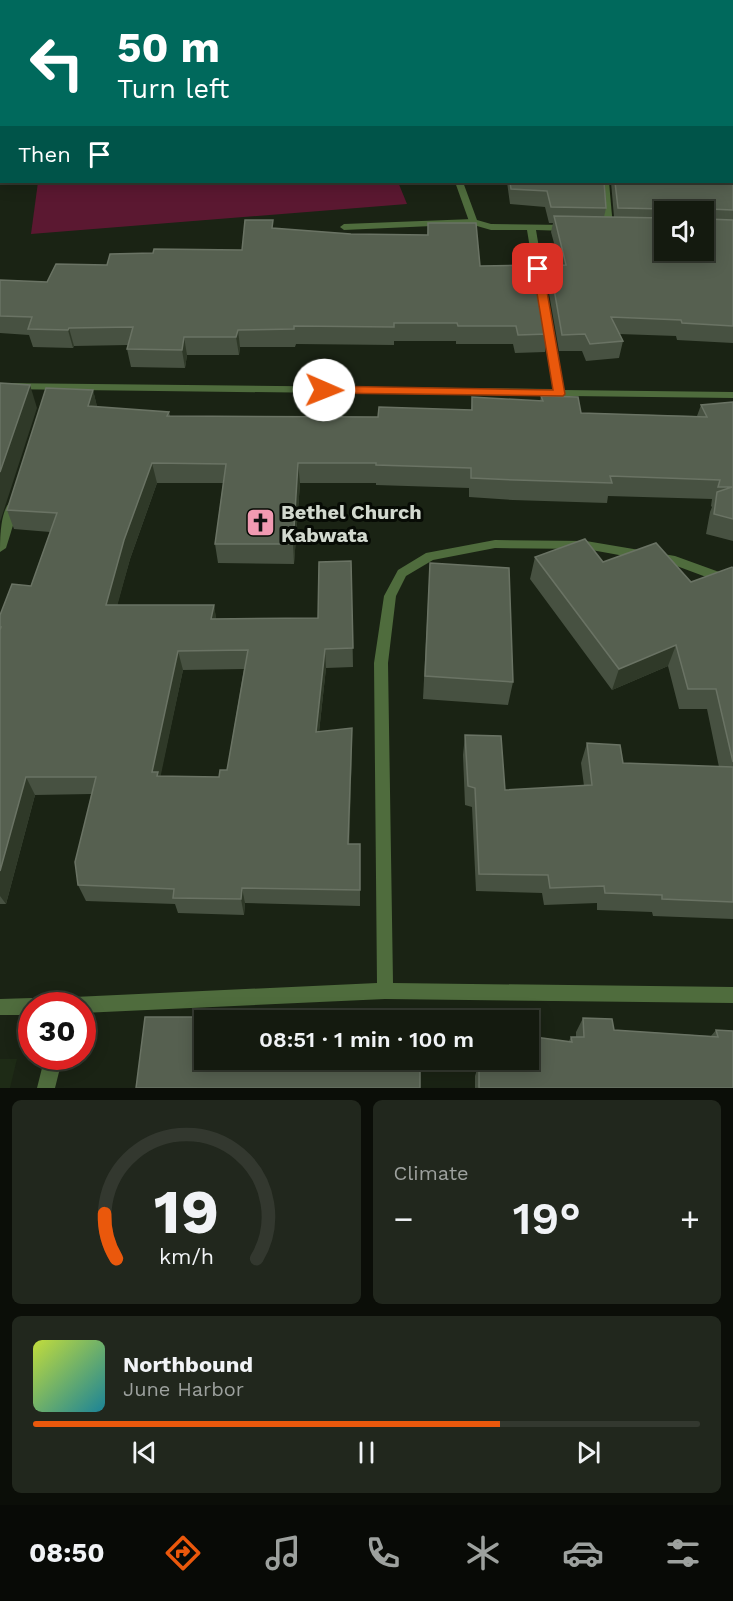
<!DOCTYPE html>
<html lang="en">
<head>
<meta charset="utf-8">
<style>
  body { margin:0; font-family:"Work Sans",sans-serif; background:#21271d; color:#f1f3f6; height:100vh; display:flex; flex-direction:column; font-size:22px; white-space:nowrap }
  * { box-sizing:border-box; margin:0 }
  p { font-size:20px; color:#9da19e }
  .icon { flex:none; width:33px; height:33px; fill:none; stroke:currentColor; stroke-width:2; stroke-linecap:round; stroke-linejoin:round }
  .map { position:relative; height:1088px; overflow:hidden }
  .details { display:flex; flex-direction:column; gap:12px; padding:12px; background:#0b0e08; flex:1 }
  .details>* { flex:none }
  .banner { position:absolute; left:0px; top:0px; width:734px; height:183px; box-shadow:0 3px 15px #0003,0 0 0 2px #33382f; background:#00695c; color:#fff; overflow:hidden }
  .tools { position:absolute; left:654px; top:201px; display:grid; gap:12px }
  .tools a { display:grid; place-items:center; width:60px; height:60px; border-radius:0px; background:#141a0f; box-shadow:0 3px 15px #0003,0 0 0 2px #33382f; font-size:30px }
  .speed { position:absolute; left:18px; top:992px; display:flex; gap:12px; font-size:30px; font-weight:700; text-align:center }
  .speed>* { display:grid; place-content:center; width:78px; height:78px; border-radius:50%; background:#141a0f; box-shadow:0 3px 15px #0003,0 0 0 2px #33382f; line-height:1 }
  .speed .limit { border:9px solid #d22; background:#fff; color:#111 }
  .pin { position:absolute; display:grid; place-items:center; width:51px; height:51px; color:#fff; margin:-26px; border-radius:12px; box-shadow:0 3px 9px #0006 }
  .me { position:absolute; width:66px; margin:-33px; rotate:91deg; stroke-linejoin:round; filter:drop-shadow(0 0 4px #0008) }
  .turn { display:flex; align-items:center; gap:21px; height:126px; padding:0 18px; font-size:27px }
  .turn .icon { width:78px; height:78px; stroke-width:2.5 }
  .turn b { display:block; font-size:42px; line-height:51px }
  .then { display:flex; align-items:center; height:57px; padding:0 18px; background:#0003; gap:12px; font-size:22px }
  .big { font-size:45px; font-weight:600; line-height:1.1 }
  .details .tile { flex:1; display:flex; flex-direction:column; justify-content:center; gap:9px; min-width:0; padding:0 21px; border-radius:9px; background:#21271d }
  .details .dial { align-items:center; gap:0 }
  .dial svg { height:156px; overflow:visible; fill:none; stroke:#33382f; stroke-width:7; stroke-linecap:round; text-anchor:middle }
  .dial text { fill:#f1f3f6; stroke:none }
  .song { display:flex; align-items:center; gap:18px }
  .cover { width:72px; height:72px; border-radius:9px; background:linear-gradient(135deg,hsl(70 70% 55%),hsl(190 70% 35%)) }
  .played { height:6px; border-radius:3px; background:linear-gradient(90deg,#ea580c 70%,#33382f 70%) }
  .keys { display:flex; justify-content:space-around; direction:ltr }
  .heat { display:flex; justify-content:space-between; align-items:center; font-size:33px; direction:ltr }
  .details .tiles { flex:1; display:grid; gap:12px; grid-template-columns:1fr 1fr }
  .tile:last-child { grid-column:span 2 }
  .trip { position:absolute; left:194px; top:1010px; width:345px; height:60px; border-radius:0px; background:#141a0f; box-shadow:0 3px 15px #0003,0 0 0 2px #33382f; font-weight:600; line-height:60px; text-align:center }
  .tab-bar { display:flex; height:96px; justify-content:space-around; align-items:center; background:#080a06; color:#9da19e }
  .tab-bar .icon { width:42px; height:42px }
  .tab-bar .selected { color:#ea580c }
  .tab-bar b { font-size:27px; color:#f1f3f6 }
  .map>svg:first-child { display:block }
</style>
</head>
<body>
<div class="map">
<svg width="733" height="1088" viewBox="0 0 733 1088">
  <rect width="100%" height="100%" fill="#1a2314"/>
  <path fill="#1e2b16" d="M0 1059H17L10 1088H0Z"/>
  <path fill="#5b1831" d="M38 182H398L407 204 31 234Z"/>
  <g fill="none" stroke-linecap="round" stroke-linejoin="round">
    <g fill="#4f6c3d" fill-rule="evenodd">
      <path d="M372 0H378L379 2H373Z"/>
      <rect x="506" y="0" width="6" height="2"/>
      <path d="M473 219 476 220V224L344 230 340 227 344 224Z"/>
    </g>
    <g fill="#4f6c3d" fill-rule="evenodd">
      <path d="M455 182H463L477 220 491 224 567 225 571 228 567 231 536 230 563 390 733 392V398L0 389V383L553 389 527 230H491L470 224Z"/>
      <path d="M601 182H609L613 227 609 230 605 227Z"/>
      <path d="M14 499 20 503 6 548 0 552C0 539 0 505 14 499Z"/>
      <path d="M495 540 586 541 675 556 733 577V587L674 565 586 549 495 548 433 560 406 576 396 596 388 663 393 983 733 987V1003L385 999 82 1013V1005H66L68 999 74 997 377 983 374 663 384 596 398 570 426 553Z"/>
      <path d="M32 998 38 1000 40 1005H32V1015H0V999Z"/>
      <path d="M45 1056H63L55 1088H37Z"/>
    </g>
  </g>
  <g fill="#475141" fill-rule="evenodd">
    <path d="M424 0H472L473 2H426Z"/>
    <path d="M529 0H733V343L677 340 676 336 619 334 623 341 619 358 586 361 582 351H559L547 282 550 266 560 265 551 232 553 223H549L545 207 510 204 507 182H604L606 208 604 217H614L611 182H732V2H529ZM664 212H704L664 250Z"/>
    <path d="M428 223 480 266 548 334 545 352 515 353 513 344H456V341H394V345L296 344 295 347H240L239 355H187L185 368 131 367 127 349 128 345 74 346 73 348 33 347 29 335 0 333V280L47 282 107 265 242 250 274 229 351 234 427 235Z"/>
    <path d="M93 390 97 407 169 412 170 416 378 417 471 410 472 397 540 401 541 396 581 413 697 416 701 405 733 402V541L706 534 710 512 712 507 711 506 712 499 608 496 607 503 513 500 469 497V488L376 485V483H300L294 564 218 563 215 544 223 483H157L130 559 117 605H214L216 619 318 618 351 561 353 667 326 668 319 732 352 728V746L349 844H360V906L245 903 244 915 178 913 175 904 86 901 78 885 91 794 35 795 6 904H0V615L31 586 50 532 14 529 7 510ZM244 669 227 770 219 777 160 776 183 670Z"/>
    <path d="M535 557 603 562 691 582 733 568V919L653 916 652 912 597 910V903L544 905 542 893 476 891 472 807 465 805 463 755 465 735 505 790 584 786 581 763 587 743 623 763 719 767 707 709H679L668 666 612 690 530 579Z"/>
    <path d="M430 563 513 682 508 705 423 699Z"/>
    <path d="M583 1018 614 1030 711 1036 716 1030 733 1088H475V1076L479 1063 485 1064V1059H528L569 1041 571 1037H576V1032Z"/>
  </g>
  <g fill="#2f3928">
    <rect x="0" y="91" width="2" height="22"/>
    <path d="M69 328 74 346 73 348 68 330Z"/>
    <path d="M238 330 240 347 239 355 236 337Z"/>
    <path d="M184 337 187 355 185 368 182 350Z"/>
    <path d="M30 385 37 408 0 522V472Z"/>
    <path d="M93 390 98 410 88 406Z"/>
    <path d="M152 463 157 483 130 559 112 625 106 605 124 540Z"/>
    <path d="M298 463 300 483 294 564 293 544Z"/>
    <path d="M214 605 217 625 211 619Z"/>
    <path d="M676 645 668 666 612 690 619 669Z"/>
    <path d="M325 649 326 668 317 750 316 732Z"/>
    <path d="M178 651 183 670 160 779 152 772Z"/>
    <path d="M352 728V746L349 861 348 844Z"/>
    <path d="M26 777 35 795 6 904 0 896V871Z"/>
    <path d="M242 888 245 903 244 915 241 899Z"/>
  </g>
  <g fill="#566050" stroke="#6a7364" stroke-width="1.5" fill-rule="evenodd">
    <rect x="55" y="0" width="79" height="2"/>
    <path d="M436 0H472L473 2H437Z"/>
    <path d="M530 0H733V210L709 209 706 211 707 219 733 220V326L682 323 681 320 611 317 623 341 590 344 585 334 562 335 550 266 566 265 554 216 664 218V250H704V212H669L668 209 618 208 615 182H732V2H530Z"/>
    <rect x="0" y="16" width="2" height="75"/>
    <path d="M510 182H604L606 208 551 207 547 191 511 189Z"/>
    <path d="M245 220H273L272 228 351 234 428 235V223H476L480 266 536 265 548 334 518 335 516 326H458L457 323H394V327L294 326V329L238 330 236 337H184L182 350 127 349 133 327 69 328 68 330 28 329 32 317 0 316V280L47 282 56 264 107 265 110 254 153 253 154 249 242 250Z"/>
    <path d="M0 383 30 385 0 472Z"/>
    <path d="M46 388 93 390 88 406 169 412 167 416 378 417 379 407 472 410V397L543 401 541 396 578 397 581 413 707 417 701 405 733 402V519L714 514 717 492 732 487H718L720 480 610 476 612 483 516 480 471 478V468L376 465V463H298L293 544H215L226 464 152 463 124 540 106 605H214L211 619 318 618 319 562 351 561 353 648 325 649 316 732 352 728 348 844H360V890L242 888 241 899 173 898 174 889 78 885 75 862 96 777H26L0 871V630L1 627H0V615L12 584 31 586 57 513 7 510ZM248 650 227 770H220L219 777 157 776 158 772H152L178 651Z"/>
    <path d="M585 539 603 562 656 543 691 582 732 567 733 568V762L716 689H688L676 645 619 669 535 557Z"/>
    <path d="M430 563 509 568 513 682 425 676Z"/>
    <path d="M465 735 501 736 505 790 592 785 587 743 620 745 623 763 733 767V902L662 899V895L605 893 604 886 550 888 548 875 479 874 475 788 468 786Z"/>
    <path d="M145 1017H208V1020H204V1059H420V1088H136Z"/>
    <path d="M357 1017 418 1020H357Z"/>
    <path d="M583 1018 612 1019 614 1030 718 1037 716 1030 733 1031V1088H479V1063L488 1064 489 1059H528V1036L572 1042 571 1037H584Z"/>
  </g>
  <path fill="#ea580c" stroke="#983908" stroke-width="1.5" d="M538 266 543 269 565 394 563 396 324 393 318 390 324 386 553 390 533 269Z"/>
  <defs>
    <symbol id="church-square" viewBox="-11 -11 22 22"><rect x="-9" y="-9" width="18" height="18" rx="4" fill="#f19ab2" stroke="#070b05"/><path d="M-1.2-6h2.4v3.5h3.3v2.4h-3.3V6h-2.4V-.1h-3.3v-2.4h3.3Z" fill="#111"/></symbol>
  </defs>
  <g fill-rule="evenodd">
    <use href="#church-square" x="244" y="506" width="33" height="33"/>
  </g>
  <g text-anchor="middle" stroke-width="6" stroke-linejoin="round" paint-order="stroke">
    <g font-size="20" font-weight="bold" fill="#d2d9cf" stroke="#070b05" text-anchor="start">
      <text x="281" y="519">Bethel Church<tspan x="281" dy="23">Kabwata</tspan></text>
    </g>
  </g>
</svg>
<div class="tools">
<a><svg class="icon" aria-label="sound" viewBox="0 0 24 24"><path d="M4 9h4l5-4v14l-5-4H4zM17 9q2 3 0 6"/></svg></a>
</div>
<div class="speed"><div class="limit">30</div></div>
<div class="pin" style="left:538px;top:269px;background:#d93025"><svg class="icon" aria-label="arrive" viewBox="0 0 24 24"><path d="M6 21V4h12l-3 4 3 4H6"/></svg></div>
<svg class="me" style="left:324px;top:390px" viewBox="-20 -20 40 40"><circle r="19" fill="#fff"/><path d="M0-13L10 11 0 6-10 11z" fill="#ea580c"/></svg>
<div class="trip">08:51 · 1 min · 100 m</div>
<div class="banner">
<div class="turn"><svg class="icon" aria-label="left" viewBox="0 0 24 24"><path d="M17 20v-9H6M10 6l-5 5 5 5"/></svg><div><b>50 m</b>Turn left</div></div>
<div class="then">Then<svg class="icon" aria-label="arrive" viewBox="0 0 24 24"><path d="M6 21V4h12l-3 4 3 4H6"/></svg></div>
</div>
</div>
<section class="details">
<div class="tiles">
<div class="tile dial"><svg viewBox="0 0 100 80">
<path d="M14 69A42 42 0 1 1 86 69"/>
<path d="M14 69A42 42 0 0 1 8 46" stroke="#ea580c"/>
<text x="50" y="56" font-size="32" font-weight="700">19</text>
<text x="50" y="72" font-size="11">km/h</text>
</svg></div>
<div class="tile"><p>Climate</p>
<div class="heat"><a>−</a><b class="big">19°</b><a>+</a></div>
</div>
<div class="tile">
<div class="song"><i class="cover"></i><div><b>Northbound</b><p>June Harbor</p></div></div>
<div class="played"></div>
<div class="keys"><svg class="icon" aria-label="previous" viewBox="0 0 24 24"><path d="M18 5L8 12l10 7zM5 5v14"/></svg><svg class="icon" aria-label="pause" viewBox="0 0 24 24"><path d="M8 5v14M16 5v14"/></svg><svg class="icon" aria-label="next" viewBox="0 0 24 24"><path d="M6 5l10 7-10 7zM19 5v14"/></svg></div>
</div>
</div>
</section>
<nav class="tab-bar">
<b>08:50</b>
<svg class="icon selected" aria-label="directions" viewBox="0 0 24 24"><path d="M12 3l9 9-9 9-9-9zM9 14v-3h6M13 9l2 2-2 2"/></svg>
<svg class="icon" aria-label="music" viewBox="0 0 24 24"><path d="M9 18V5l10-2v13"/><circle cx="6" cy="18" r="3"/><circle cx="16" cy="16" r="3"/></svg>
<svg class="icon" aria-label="phone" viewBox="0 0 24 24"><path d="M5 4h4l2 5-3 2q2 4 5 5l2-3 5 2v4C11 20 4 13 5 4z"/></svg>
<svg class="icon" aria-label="climate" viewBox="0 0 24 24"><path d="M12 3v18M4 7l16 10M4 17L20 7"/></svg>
<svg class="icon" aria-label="car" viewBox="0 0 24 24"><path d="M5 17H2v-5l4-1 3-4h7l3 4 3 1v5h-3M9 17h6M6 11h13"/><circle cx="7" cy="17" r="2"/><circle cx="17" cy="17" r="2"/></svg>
<svg class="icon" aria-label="filters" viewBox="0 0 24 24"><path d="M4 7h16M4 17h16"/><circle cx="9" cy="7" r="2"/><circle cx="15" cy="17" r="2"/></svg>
</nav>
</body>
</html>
